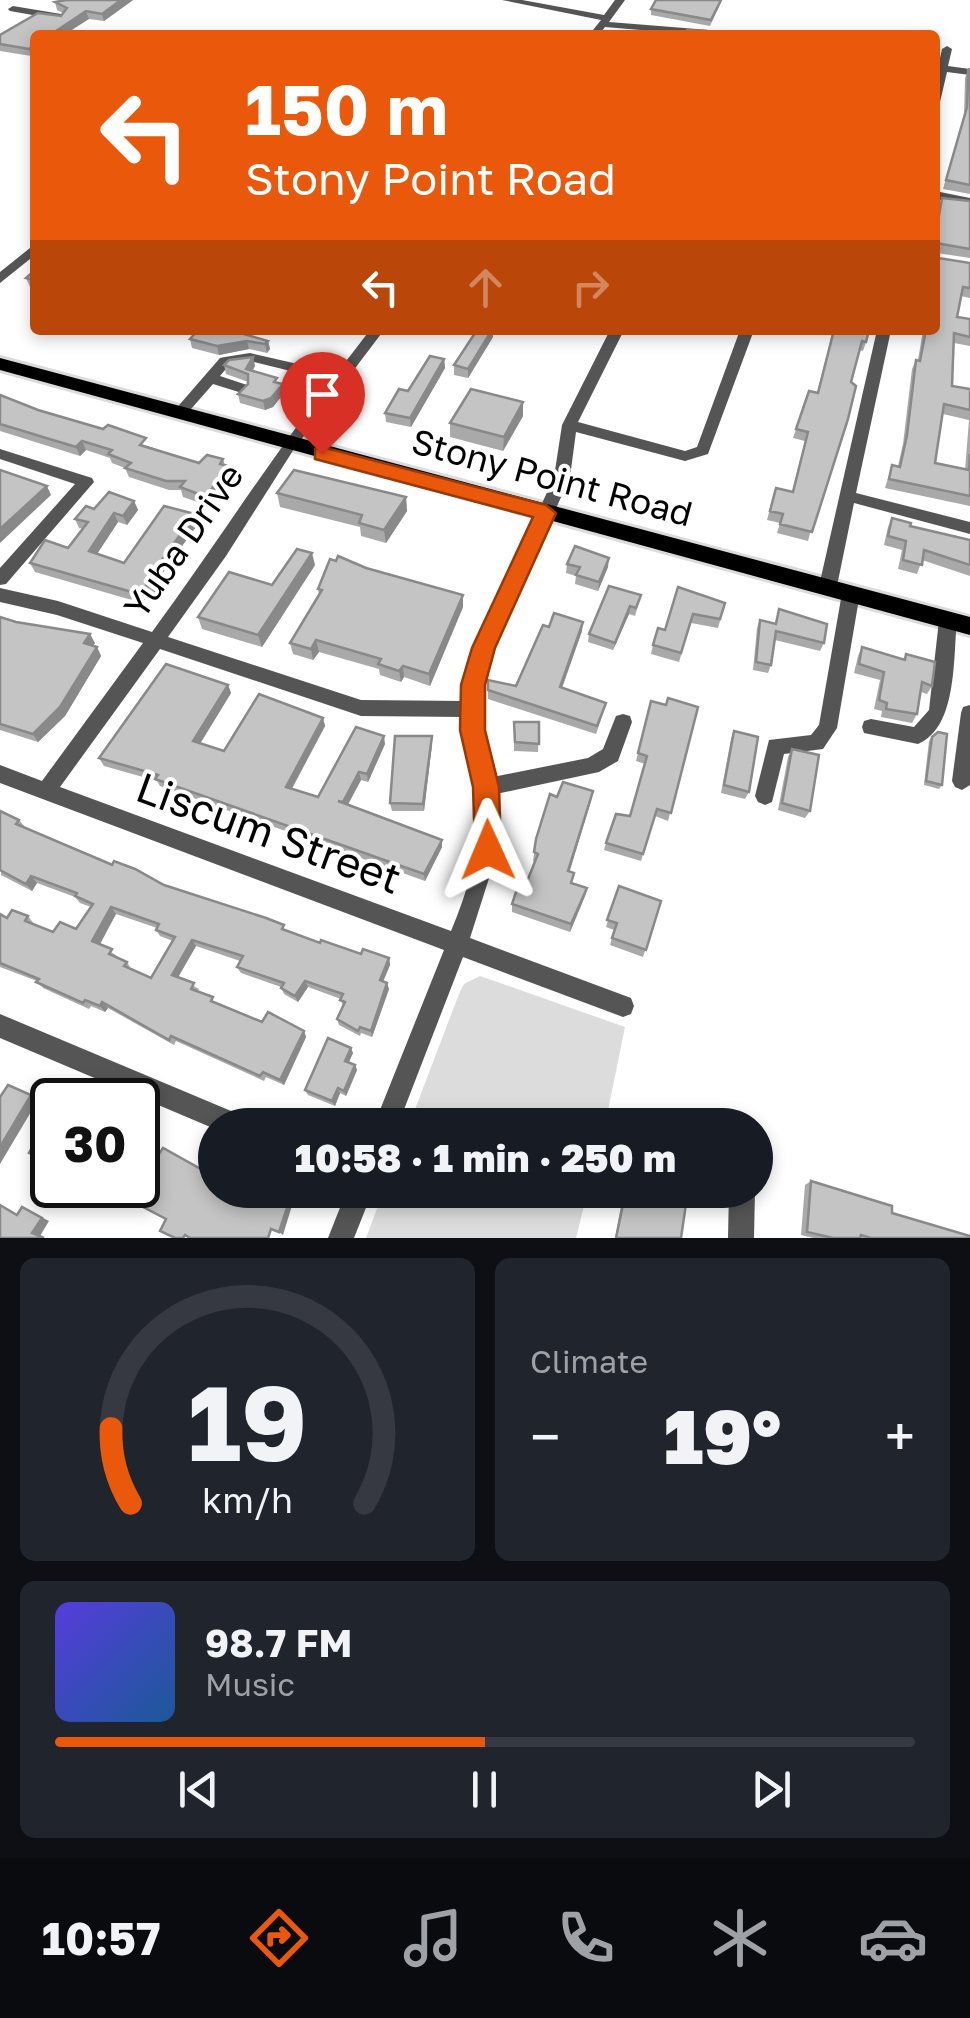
<!DOCTYPE html>
<html lang="en">
<head>
<meta charset="utf-8">
<style>
  body { margin:0; font-family:"Golos Text",sans-serif; background:#20242c; color:#f1f3f6; height:100vh; display:flex; flex-direction:column; font-size:38px; white-space:nowrap }
  * { box-sizing:border-box; margin:0 }
  p { font-size:32px; color:#9ea1a6 }
  .icon { flex:none; width:55px; height:55px; fill:none; stroke:currentColor; stroke-width:2; stroke-linecap:round; stroke-linejoin:round }
  .map { position:relative; height:1238px; overflow:hidden }
  .sheet { display:flex; flex-direction:column; gap:20px; padding:20px; background:#0d0f14; flex:1 }
  .sheet>* { flex:none }
  .guide { position:absolute; left:30px; top:30px; width:910px; height:305px; border-radius:10px; box-shadow:0 5px 15px #0003; background:#ea580c; color:#fff; overflow:hidden }
  .speed { position:absolute; left:30px; top:1078px; display:flex; gap:20px; font-size:50px; font-weight:700; text-align:center }
  .speed>* { display:grid; place-content:center; width:130px; height:130px; border-radius:50%; background:#171b24; box-shadow:0 5px 15px #0003; line-height:1 }
  .speed .limit { border:5px solid #111; border-radius:15px; background:#fff; color:#111 }
  .pin { position:absolute; display:grid; place-items:center; width:85px; height:85px; color:#fff; margin:-102px -42px; border-radius:50% 50% 50% 0; rotate:-45deg; box-shadow:0 0 10px #0007 }
  .pin .icon { rotate:45deg }
  .me { position:absolute; width:110px; margin:-55px; rotate:359deg; stroke-linejoin:round; filter:drop-shadow(0 0 8px #0008) }
  .turn { display:flex; align-items:center; gap:35px; height:210px; padding:0 50px; font-size:45px }
  .turn .icon { width:130px; height:130px; stroke-width:2.5 }
  .turn b { display:block; font-size:70px; line-height:85px }
  .lanes { display:flex; align-items:center; height:95px; padding:0 50px; background:#0003; justify-content:center; gap:50px; direction:ltr }
  .lanes .off { opacity:.35 }
  .big { font-size:75px; font-weight:800; line-height:1.1 }
  .sheet .card { flex:1; display:flex; flex-direction:column; justify-content:center; gap:15px; min-width:0; padding:0 35px; border-radius:15px; background:#20242c }
  .sheet .dial { align-items:center; gap:0 }
  .dial svg { height:260px; overflow:visible; fill:none; stroke:#363941; stroke-width:7; stroke-linecap:round; text-anchor:middle }
  .dial text { fill:#f1f3f6; stroke:none }
  .song { display:flex; align-items:center; gap:30px }
  .cover { width:120px; height:120px; border-radius:15px; background:linear-gradient(135deg,hsl(250 70% 55%),hsl(210 70% 35%)) }
  .played { height:10px; border-radius:5px; background:linear-gradient(90deg,#ea580c 50%,#363941 50%) }
  .keys { display:flex; justify-content:space-around; direction:ltr }
  .heat { display:flex; justify-content:space-between; align-items:center; font-size:55px; direction:ltr }
  .sheet .tiles { flex:1; display:grid; gap:20px; grid-template-columns:1fr 1fr }
  .card:last-child { grid-column:span 2 }
  .trip { position:absolute; left:198px; top:1108px; width:575px; height:100px; border-radius:50px; background:#171b24; box-shadow:0 5px 15px #0003; font-weight:800; line-height:100px; text-align:center }
  .dock { display:flex; height:160px; justify-content:space-around; align-items:center; background:#090b0e; color:#9ea1a6 }
  .dock .icon { width:70px; height:70px }
  .dock .on { color:#ea580c }
  .dock b { font-size:45px; color:#f1f3f6 }
  .map>svg:first-child { display:block }
</style>
</head>
<body>
<div class="map">
<svg width="970" height="1238" viewBox="0 0 970 1238">
  <rect width="100%" height="100%" fill="#fff"/>
  <g fill="#dcdcdc">
    <path d="M480 976 625 1027 605 1125H409L459 994 464 984Z"/>
    <path d="M384 1190H588L576 1238H366Z"/>
  </g>
  <g fill="none" stroke-linecap="round" stroke-linejoin="round">
    <defs>
      <path id="major" d="M0 358 970 617V635L0 370Z"/>
    </defs>
    <use href="#major" stroke="#dbdbdb" stroke-width="6"/>
    <g fill="#555" fill-rule="evenodd">
      <path d="M502 0H522L604 15 615 0H625L609 22 734 32 739 35H700L605 27 599 35H589L601 20Z"/>
      <path d="M13 6 61 14 66 17 61 20 10 11 8 9Z"/>
      <path d="M947 46 952 49 948 66 970 69V75L947 72 940 102 935 105V80L942 49Z"/>
      <path d="M935 191 970 198V206L935 199Z"/>
      <path d="M35 244V255L0 283V272Z"/>
      <path d="M370 330H384L294 449 226 556 168 637 361 700 465 701 468 666 554 477 562 425 610 330H624L578 422 685 451 697 447 740 330H754L708 454 685 461 576 432 570 477 486 666 482 730 493 777 588 758 603 749 616 716 623 714 630 716 632 722 618 761 599 772 496 794 498 850 470 938 631 998 634 1006 631 1014 623 1017 463 957 398 1125H374L444 950 0 783V765L42 781 143 643 57 615 0 602V588L58 601 152 632C213 549 268 462 331 381L250 361 229 365 220 376 247 385V391L242 393 213 384 184 417H174V411L220 358 225 357 250 353 337 373ZM160 649 361 716 464 717C462 741 473 763 476 786 483 838 471 884 451 931L60 787Z"/>
      <path d="M877 330H891L856 493 970 522V534L854 503 837 586 828 593 819 586Z"/>
      <path d="M0 449 92 478 94 482 6 584 0 585V568L75 484 0 459Z"/>
      <path d="M851 586 860 593 837 728 823 749 784 754 772 802 765 805 758 802 755 796 769 740 811 735 819 725 842 593Z"/>
      <path d="M948 613 954 615 957 620C953 657 958 727 918 744L864 733 862 727 864 721 871 719 914 727 929 710 939 620 942 615Z"/>
      <path d="M970 705V785L962 790 955 787 952 781 961 713 963 707Z"/>
      <path d="M0 1014 243 1116 246 1125H215V1129L0 1038Z"/>
      <path d="M347 1190H373L354 1238H328Z"/>
      <path d="M729 1190H755L754 1238H728Z"/>
    </g>
    <use href="#major" fill="#000" fill-rule="evenodd"/>
  </g>
  <g fill="#a9a9a9" fill-rule="evenodd">
    <path d="M66 0H133L104 21 89 19 35 35V54L31 56 0 51V35L61 16 63 13 57 10 55 2Z"/>
    <path d="M722 0 710 26 651 15V9Z"/>
    <path d="M970 69V194L943 189 964 115 965 78 968 70Z"/>
    <path d="M942 198 970 201V258L937 253 938 258 970 263V298L961 296 957 317 970 319V346L954 343 952 386 970 389V506L885 488 892 465 898 466 903 444 912 369 916 360H918L923 330H935V229ZM943 414 969 420 965 470 935 463Z"/>
    <path d="M35 270V288L30 287 26 278Z"/>
    <path d="M833 330 866 342 863 351 859 350 808 541 777 533 780 523 767 520 773 497 792 492 805 441 793 438 809 391 817 393Z"/>
    <path d="M493 337 468 378 454 375V365Z"/>
    <path d="M190 339 268 341 270 349 267 353 249 349 219 355 192 348Z"/>
    <path d="M253 357 255 366 252 371 278 383 284 393 273 407 265 410 240 403 238 394 248 384V382L226 374 224 365Z"/>
    <path d="M444 359 445 368 411 427 386 422 385 413Z"/>
    <path d="M0 395 38 410 199 463 223 459 225 465 228 466 230 475 209 506 183 497 181 490H169L129 477 125 468 112 463 110 458 86 450 80 456 0 431Z"/>
    <path d="M523 416 503 451 450 437V423Z"/>
    <path d="M277 493 406 497 407 511 386 543 361 536 360 527 280 507Z"/>
    <path d="M134 501 138 510 127 525 118 522 97 554 124 563 198 524 161 575 164 583 155 594 151 593 142 603 35 572 30 563 68 548 83 529 79 528 75 519 94 509Z"/>
    <path d="M892 518 910 526 970 540V576L922 560 917 574 898 569 902 550 884 545 888 527Z"/>
    <path d="M567 564 608 567 598 591 575 584 576 576 566 573Z"/>
    <path d="M315 565 262 647 202 629 198 617Z"/>
    <path d="M366 568 463 595V607L430 686 404 677 401 682 380 675 379 669 319 652 313 660 293 654 290 643 319 595 318 589Z"/>
    <path d="M678 587 725 603 718 628 691 623 679 662 651 654 653 645 665 630Z"/>
    <path d="M641 595 635 616 629 614 613 650 588 642 589 634Z"/>
    <path d="M779 609 824 643 820 651 775 640 771 665 768 673 753 670 757 628 760 620 775 623Z"/>
    <path d="M0 617 95 643 92 646 97 647 101 656 65 716 38 742 0 730Z"/>
    <path d="M549 627 582 631 562 688 604 711 596 734 488 699V680L516 686Z"/>
    <path d="M862 647 903 659 906 654 932 686 927 694 921 692 917 714 912 723 881 717 882 711 874 709 880 680 854 673 858 656Z"/>
    <path d="M228 685 231 693 200 744 224 751 323 718 325 726 292 789 318 797 385 744 368 782 361 780 348 805 442 840V847L425 881 160 786 157 781 104 766 99 758Z"/>
    <path d="M651 701 666 705 698 707 668 821 655 816 641 861 604 850 606 843 630 816 645 764 636 761Z"/>
    <path d="M514 722H539L538 752 514 751Z"/>
    <path d="M734 731 749 792 745 799 721 793 731 739Z"/>
    <path d="M432 736V744L424 811H392L390 803Z"/>
    <path d="M932 737 942 785 939 789 924 785 929 741Z"/>
    <path d="M792 749 810 811 805 818 778 810 788 757Z"/>
    <path d="M593 791 569 872 572 883 587 888 585 896 570 932 512 912V904L528 879 535 862 533 861 536 839 557 797Z"/>
    <path d="M0 811 19 820 25 827 164 885 320 943 361 954 389 958 390 965 383 982 387 983 389 989 372 1037 361 1033 360 1036 339 1025 337 1019 343 1006 341 999 308 987 298 1002 284 994 281 987 241 973 237 967 240 961 196 946 178 977 199 989 198 991 217 1004 262 1022 304 1031 306 1037 284 1085 266 1077 264 1081 176 1041 174 1045 108 1008 105 1012 91 1006 89 1009 43 988 37 981 0 967V914L7 918 28 916 34 924 53 932 76 929 91 907 80 903 75 897 37 883 32 891 1 875ZM116 914 157 928 156 930 160 936 173 941 151 978 131 969 127 962 116 957 117 956 99 944Z"/>
    <path d="M619 886 661 901 643 957 610 945 614 930 606 927Z"/>
    <path d="M353 1053 349 1062 355 1065 357 1070 346 1096 340 1093 335 1106 308 1095 305 1090Z"/>
    <path d="M811 1181 892 1213 970 1238H813L801 1235 805 1185Z"/>
    <path d="M624 1190H688L681 1238H615Z"/>
  </g>
  <g fill="#898989">
    <path d="M121 0H133L104 21 102 14Z"/>
    <path d="M86 11 89 19 64 35H50Z"/>
    <path d="M35 44V54L31 56 29 49Z"/>
    <path d="M492 330H493V337L468 378V369Z"/>
    <path d="M247 341 249 349 219 355 217 346Z"/>
    <path d="M268 341 270 349 267 353 265 344Z"/>
    <path d="M253 357 255 366 249 377 246 369Z"/>
    <path d="M444 359 445 368 411 427 410 418Z"/>
    <path d="M283 384 284 393 273 407 265 410 263 401Z"/>
    <path d="M523 402V416L503 451 504 437Z"/>
    <path d="M82 441 86 450 80 456 76 447Z"/>
    <path d="M228 466 230 475 209 506 206 497Z"/>
    <path d="M47 486 51 495 0 543V529Z"/>
    <path d="M406 497 407 511 386 543 384 530Z"/>
    <path d="M134 501 138 510 127 525 123 516Z"/>
    <path d="M114 513 118 522 93 560 89 551Z"/>
    <path d="M195 514 198 524 161 575 164 583 155 594 152 585 154 571Z"/>
    <path d="M312 553 315 565 262 647 258 635Z"/>
    <path d="M609 558 608 567 598 591 599 582Z"/>
    <path d="M147 584 151 593 142 603 139 594Z"/>
    <path d="M463 595V607L430 686 429 674Z"/>
    <path d="M630 606 629 614 613 650 615 643Z"/>
    <path d="M583 622 582 631 559 696 560 687Z"/>
    <path d="M90 634 95 643 88 652 84 643Z"/>
    <path d="M316 640 319 652 313 660 311 649Z"/>
    <path d="M97 647 101 656 65 716 38 742 33 734Z"/>
    <path d="M403 666 404 677 401 682 399 671Z"/>
    <path d="M228 685 231 693 196 750 193 741Z"/>
    <path d="M323 718 325 726 288 795 286 787Z"/>
    <path d="M384 736 385 744 368 782 367 774Z"/>
    <path d="M432 736V744L424 811 423 804Z"/>
    <path d="M359 772 361 780 345 809 343 802Z"/>
    <path d="M593 791 591 801 567 880 568 871Z"/>
    <path d="M442 840V847L425 881 424 874Z"/>
    <path d="M31 876 37 883 32 891 26 884Z"/>
    <path d="M587 888 585 896 570 932 571 924Z"/>
    <path d="M111 907 116 914 98 948 92 941Z"/>
    <path d="M192 940 196 946 176 981 172 975Z"/>
    <path d="M389 958 390 965 381 986 380 980Z"/>
    <path d="M305 981 308 987 298 1002 295 996Z"/>
    <path d="M387 983 389 989 372 1037 371 1031Z"/>
    <path d="M102 1002 108 1008 105 1012 100 1006Z"/>
    <path d="M304 1031 306 1037 284 1085 280 1080Z"/>
    <path d="M351 1048 353 1053 347 1066 345 1061Z"/>
    <path d="M355 1065 357 1070 346 1096 344 1091Z"/>
    <path d="M338 1088 340 1093 335 1106 332 1101Z"/>
    <path d="M31 1095 38 1100 0 1164V1147Z"/>
    <path d="M87 1188 94 1192 90 1199 84 1196Z"/>
    <path d="M114 1192 120 1195 116 1202 110 1199Z"/>
    <path d="M291 1196 294 1199 283 1235 279 1232Z"/>
    <path d="M22 1207 49 1221 40 1236 32 1233Z"/>
  </g>
  <g fill="#c4c4c4" stroke="#898989" stroke-width="2.5" fill-rule="evenodd">
    <path d="M66 0H121L102 14 86 11 50 35H35V44L29 49 0 44V35L38 13 61 16 67 8 55 2Z"/>
    <path d="M656 0H721L711 20 651 9Z"/>
    <path d="M687 30 705 31 704 35H684Z"/>
    <path d="M970 69V185L946 180 967 107 968 70Z"/>
    <path d="M942 198 970 201V249L936 243 938 258 970 263V288L963 287 957 317 970 319V337L954 333 952 386 970 389V410L944 404 935 463 969 470 970 454V496L889 479 892 465 900 467 907 435 916 360 920 361 926 330H935V239Z"/>
    <path d="M35 270V280L26 278Z"/>
    <path d="M198 330H230L268 341 265 344 247 341 217 346 190 339Z"/>
    <path d="M477 330H492L468 369 454 365Z"/>
    <path d="M834 330H869L866 342 862 341 851 382 856 386 848 419 812 532 780 524 783 514 770 511 776 488 793 492 808 432 796 429 809 391 818 393Z"/>
    <path d="M430 356 444 359 410 418 385 413 399 389 408 391Z"/>
    <path d="M253 357 246 369 277 378 274 382 283 384 271 398 263 401 238 394 248 384V374L224 365 229 360Z"/>
    <path d="M471 389 523 402 504 437 450 423Z"/>
    <path d="M0 395 38 410 103 429 108 425 146 438 140 445 199 463 207 455 223 459 220 464 228 466 206 497 180 487 185 481H166L125 468 131 463 108 454 112 450 82 441 76 447 0 424Z"/>
    <path d="M0 470 47 486 0 529Z"/>
    <path d="M294 470 406 497 384 530 359 523 362 515 277 493Z"/>
    <path d="M109 492 134 501 123 516 114 513 89 551 124 563 164 506 195 514 154 571 161 574 152 585 147 584 139 594 30 563 45 540 68 548 88 522 75 519 86 506 94 509Z"/>
    <path d="M892 518 911 523 910 526 970 540V565L924 550 922 565 903 560 906 541 888 536Z"/>
    <path d="M575 546 609 558 599 582 576 575 580 567 567 564Z"/>
    <path d="M297 549 312 553 258 635 198 617 229 572 272 585Z"/>
    <path d="M338 556 366 568 463 595 429 674 403 666 399 671 378 664 381 659 316 640 311 649 290 643 322 590 318 589 330 559 336 561Z"/>
    <path d="M609 586 641 595 636 608 630 606 615 643 589 634Z"/>
    <path d="M678 587 725 603 720 619 693 614 681 653 653 645 658 628 665 630Z"/>
    <path d="M779 609 827 624 824 643 776 631 771 665 756 662 760 620 776 624Z"/>
    <path d="M554 613 583 622 560 687 606 703 597 726 488 690V680L516 686 543 625 549 627Z"/>
    <path d="M0 617 16 622 90 634 84 643 97 647 60 707 33 734 0 724Z"/>
    <path d="M862 647 905 660 906 654 935 662 932 686 922 682 917 714 886 709 887 703 879 700 884 672 859 664Z"/>
    <path d="M166 664 228 685 193 741 224 751 259 694 323 718 286 787 318 797 356 727 384 736 367 774 359 772 343 802 338 801 442 840 424 874 155 779 158 775 99 758Z"/>
    <path d="M668 698 698 707 671 813 657 809 643 854 606 843 616 814 630 816 647 756 638 753 651 701 666 705Z"/>
    <path d="M514 722H539V744L515 742Z"/>
    <path d="M734 731 758 737 749 792 724 785Z"/>
    <path d="M938 732 947 734 942 785 926 781 932 737Z"/>
    <path d="M395 736H432L423 804 390 803Z"/>
    <path d="M792 749 819 755 810 811 782 803Z"/>
    <path d="M563 782 593 791 568 871 574 873 571 883 587 888 571 924 512 904 521 877 528 879 538 854 534 852 536 839 550 794 557 797Z"/>
    <path d="M0 811 19 820 16 824 112 865 114 861 135 869 164 885 266 918 284 925 282 929 320 943 321 940 361 954 363 949 389 958 380 980 387 983 371 1031 360 1027 358 1031 337 1019 345 1002 340 1000 343 994 305 981 295 996 281 988 284 983 237 967 243 956 192 940 172 975 194 983 191 989 213 997 211 1001 262 1022 268 1012 304 1031 280 1080 263 1072 260 1076 171 1036 169 1040 102 1002 100 1006 85 1000 83 1003 36 982 39 979 0 963V914L7 918 12 910 28 916 25 921 53 932 60 922 76 929 93 904 75 896 77 893 31 876 26 884 0 870ZM111 907 159 924 156 930 175 937 151 978 124 966 127 962 109 954 112 949 92 941Z"/>
    <path d="M619 886 661 901 646 950 612 938 617 923 607 920Z"/>
    <path d="M328 1038 351 1048 345 1061 355 1065 344 1091 338 1088 332 1101 305 1090Z"/>
    <path d="M8 1085 31 1095 0 1147V1097Z"/>
    <path d="M51 1113H52V1163L29 1153Z"/>
    <path d="M640 1118 660 1125H638Z"/>
    <path d="M138 1144 159 1154 163 1148 215 1177V1190H238L243 1193 244 1190H276L291 1196 279 1232 271 1229 268 1238H190L185 1235 183 1238H175L160 1231 166 1219 114 1192 110 1199 87 1188 84 1196 65 1187 66 1185H138Z"/>
    <path d="M811 1181 892 1206V1213L970 1236V1238H871L861 1235 860 1238H833L807 1232Z"/>
    <path d="M626 1190H688L681 1238H616Z"/>
    <path d="M0 1205 17 1215 22 1207 42 1218 32 1233 44 1238H0Z"/>
  </g>
  <path fill="#ea580c" stroke="#983908" stroke-width="2.5" d="M322 447 546 505 556 513 495 648 485 685V730L499 787 501 850 497 859 488 863 479 859 475 850 473 787 460 730 461 685 472 648 533 517 315 459V449Z"/>
  <g text-anchor="middle" stroke-width="8" stroke-linejoin="round" paint-order="stroke">
    <g font-size="35" fill="#000" stroke="#fff">
      <text transform="translate(552 478) rotate(15)" y="12">Stony Point Road</text>
      <text transform="translate(184 541) rotate(-55)" y="12">Yuba Drive</text>
    </g>
    <g font-size="42" fill="#000" stroke="#fff">
      <text transform="translate(269 833) rotate(20)" y="15">Liscum Street</text>
    </g>
  </g>
</svg>
<div class="speed"><div class="limit">30</div></div>
<div class="pin" style="left:322px;top:454px;background:#d93025"><svg class="icon" aria-label="arrive" viewBox="0 0 24 24"><path d="M6 21V4h12l-3 4 3 4H6"/></svg></div>
<svg class="me" style="left:488px;top:850px" viewBox="-20 -20 40 40"><path d="M0-17L14 15 0 8-14 15z" fill="#ea580c" stroke="#fff" stroke-width="4"/></svg>
<div class="trip">10:58 · 1 min · 250 m</div>
<div class="guide">
<div class="turn"><svg class="icon" aria-label="left" viewBox="0 0 24 24"><path d="M17 20v-9H6M10 6l-5 5 5 5"/></svg><div><b>150 m</b>Stony Point Road</div></div>
<div class="lanes"><svg class="icon" aria-label="left" viewBox="0 0 24 24"><path d="M17 20v-9H6M10 6l-5 5 5 5"/></svg><svg class="icon off" aria-label="ahead" viewBox="0 0 24 24"><path d="M12 20V5M6 11l6-6 6 6"/></svg><svg class="icon off" aria-label="right" viewBox="0 0 24 24"><path d="M7 20v-9h11M14 6l5 5-5 5"/></svg></div>
</div>
</div>
<section class="sheet">
<div class="tiles">
<div class="card dial"><svg viewBox="0 0 100 80">
<path d="M14 69A42 42 0 1 1 86 69"/>
<path d="M14 69A42 42 0 0 1 8 46" stroke="#ea580c"/>
<text x="50" y="56" font-size="32" font-weight="700">19</text>
<text x="50" y="72" font-size="11">km/h</text>
</svg></div>
<div class="card"><p>Climate</p>
<div class="heat"><a>−</a><b class="big">19°</b><a>+</a></div>
</div>
<div class="card">
<div class="song"><i class="cover"></i><div><b>98.7 FM</b><p>Music</p></div></div>
<div class="played"></div>
<div class="keys"><svg class="icon" aria-label="previous" viewBox="0 0 24 24"><path d="M18 5L8 12l10 7zM5 5v14"/></svg><svg class="icon" aria-label="pause" viewBox="0 0 24 24"><path d="M8 5v14M16 5v14"/></svg><svg class="icon" aria-label="next" viewBox="0 0 24 24"><path d="M6 5l10 7-10 7zM19 5v14"/></svg></div>
</div>
</div>
</section>
<nav class="dock">
<b>10:57</b>
<svg class="icon on" aria-label="directions" viewBox="0 0 24 24"><path d="M12 3l9 9-9 9-9-9zM9 14v-3h6M13 9l2 2-2 2"/></svg>
<svg class="icon" aria-label="music" viewBox="0 0 24 24"><path d="M9 18V5l10-2v13"/><circle cx="6" cy="18" r="3"/><circle cx="16" cy="16" r="3"/></svg>
<svg class="icon" aria-label="phone" viewBox="0 0 24 24"><path d="M5 4h4l2 5-3 2q2 4 5 5l2-3 5 2v4C11 20 4 13 5 4z"/></svg>
<svg class="icon" aria-label="climate" viewBox="0 0 24 24"><path d="M12 3v18M4 7l16 10M4 17L20 7"/></svg>
<svg class="icon" aria-label="car" viewBox="0 0 24 24"><path d="M5 17H2v-5l4-1 3-4h7l3 4 3 1v5h-3M9 17h6M6 11h13"/><circle cx="7" cy="17" r="2"/><circle cx="17" cy="17" r="2"/></svg>
</nav>
</body>
</html>
